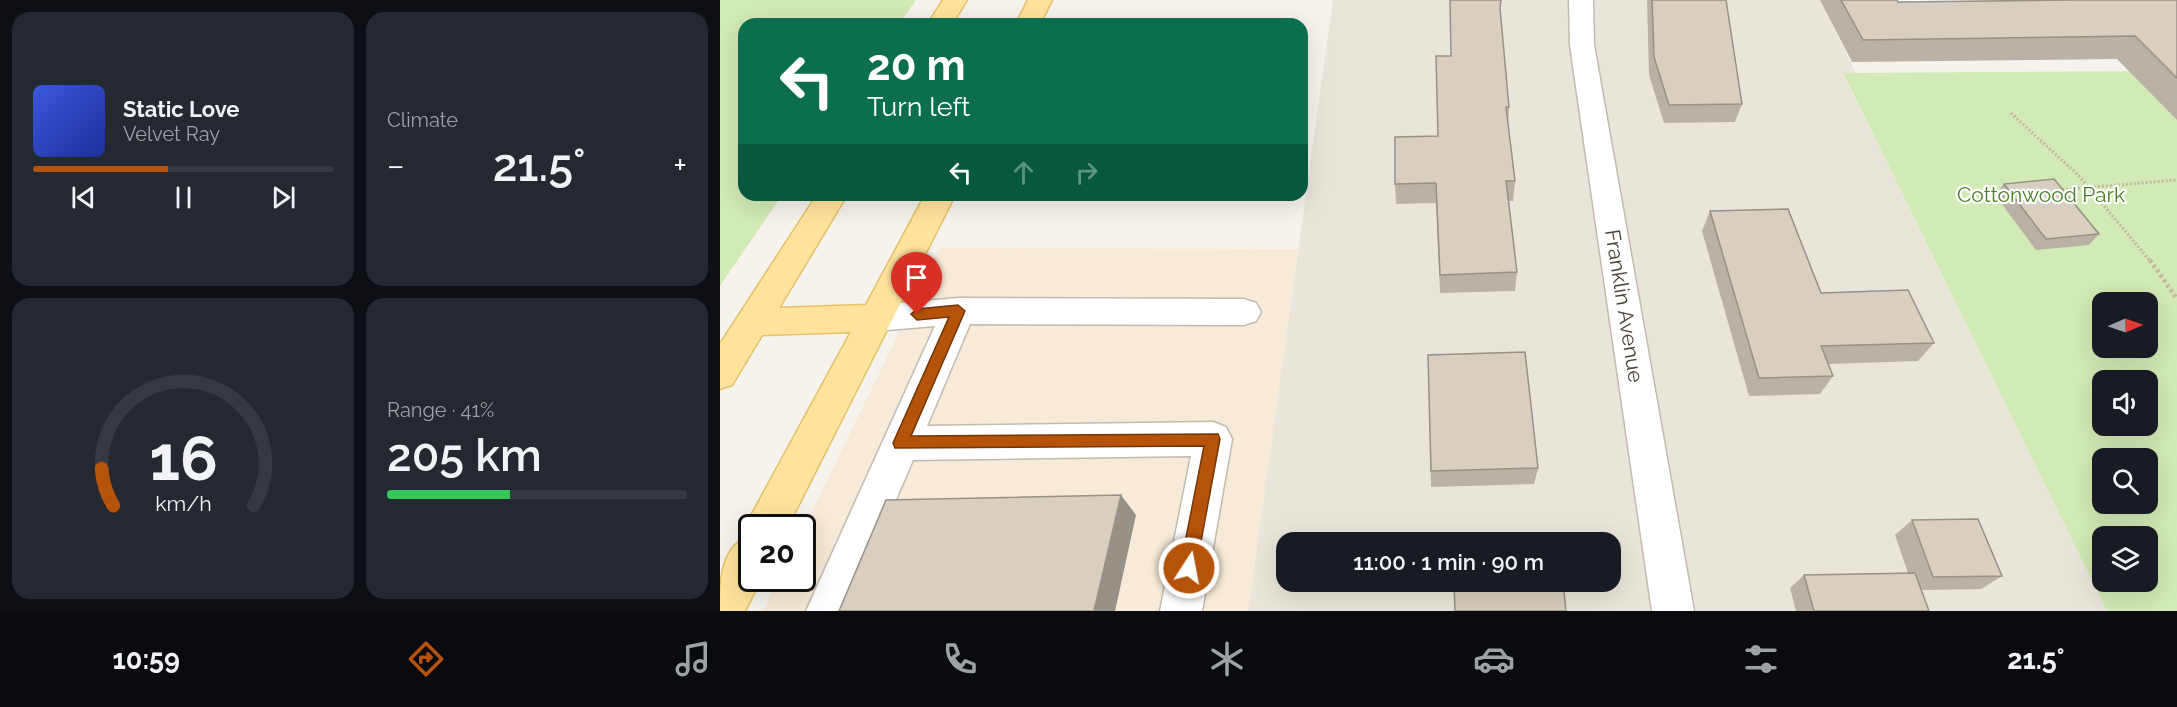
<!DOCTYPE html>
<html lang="en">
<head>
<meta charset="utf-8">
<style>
  body { margin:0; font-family:Raleway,sans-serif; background:#242831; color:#f1f3f6; height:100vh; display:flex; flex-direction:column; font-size:22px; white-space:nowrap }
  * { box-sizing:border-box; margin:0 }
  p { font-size:20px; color:#9ea1a6 }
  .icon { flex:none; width:33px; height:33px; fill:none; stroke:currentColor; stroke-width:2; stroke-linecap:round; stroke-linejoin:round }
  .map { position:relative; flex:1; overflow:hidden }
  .panel { display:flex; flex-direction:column; gap:12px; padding:12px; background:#0d0f14; width:720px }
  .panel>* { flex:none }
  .hud { position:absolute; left:18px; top:18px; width:570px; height:183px; border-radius:18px; box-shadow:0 6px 24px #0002; background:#0b6e4f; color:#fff; overflow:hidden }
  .needle { width:39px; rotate:88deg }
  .controls { position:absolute; left:1372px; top:292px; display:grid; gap:12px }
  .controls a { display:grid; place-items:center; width:66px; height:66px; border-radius:12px; background:#171b24; box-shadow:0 6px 24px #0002; font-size:30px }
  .speed { position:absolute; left:18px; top:514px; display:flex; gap:12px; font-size:30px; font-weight:700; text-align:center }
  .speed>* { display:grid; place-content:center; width:78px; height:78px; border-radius:50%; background:#171b24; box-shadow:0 6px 24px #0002; line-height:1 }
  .speed .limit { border:3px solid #111; border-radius:9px; background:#fff; color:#111 }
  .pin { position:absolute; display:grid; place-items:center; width:51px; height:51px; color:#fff; margin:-62px -26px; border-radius:50% 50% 50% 0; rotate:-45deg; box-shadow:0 0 6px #0007 }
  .pin .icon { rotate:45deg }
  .me { position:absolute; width:66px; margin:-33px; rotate:11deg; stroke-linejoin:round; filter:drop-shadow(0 0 4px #0008) }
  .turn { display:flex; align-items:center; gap:21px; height:126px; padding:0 30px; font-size:27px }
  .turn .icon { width:78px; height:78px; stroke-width:2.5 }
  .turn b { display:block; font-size:42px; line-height:51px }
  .lanes { display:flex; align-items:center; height:57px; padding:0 30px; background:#0003; justify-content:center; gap:30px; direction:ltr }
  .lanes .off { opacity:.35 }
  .big { font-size:45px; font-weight:600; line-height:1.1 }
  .panel .tile { flex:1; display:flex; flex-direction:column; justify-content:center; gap:9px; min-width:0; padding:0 21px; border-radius:18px; background:#242831 }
  .panel .dial { align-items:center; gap:0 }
  .dial svg { height:156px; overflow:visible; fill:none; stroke:#363941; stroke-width:7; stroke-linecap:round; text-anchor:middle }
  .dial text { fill:#f1f3f6; stroke:none }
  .song { display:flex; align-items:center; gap:18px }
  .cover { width:72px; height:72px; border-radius:9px; background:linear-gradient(135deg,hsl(230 70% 55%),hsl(230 70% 35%)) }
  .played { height:6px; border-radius:3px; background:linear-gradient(90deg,#b45309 45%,#363941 45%) }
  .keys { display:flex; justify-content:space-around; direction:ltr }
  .heat { display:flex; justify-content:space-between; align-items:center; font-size:33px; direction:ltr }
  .charge { height:9px; border-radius:4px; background:linear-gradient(90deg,#34c759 41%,#363941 0) }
  .panel .tiles { flex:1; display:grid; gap:12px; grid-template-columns:repeat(2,1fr) }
  .trip { position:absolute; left:556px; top:532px; width:345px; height:60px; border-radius:18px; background:#171b24; box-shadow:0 6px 24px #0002; font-weight:600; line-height:60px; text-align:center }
  .dock { display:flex; height:96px; justify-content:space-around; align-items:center; background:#090b0e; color:#9ea1a6 }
  .dock .icon { width:42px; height:42px }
  .dock .selected { color:#b45309 }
  .dock b { font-size:27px; color:#f1f3f6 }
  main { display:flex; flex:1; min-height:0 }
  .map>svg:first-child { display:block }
</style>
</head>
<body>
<main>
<section class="panel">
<div class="tiles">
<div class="tile">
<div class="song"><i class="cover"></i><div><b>Static Love</b><p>Velvet Ray</p></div></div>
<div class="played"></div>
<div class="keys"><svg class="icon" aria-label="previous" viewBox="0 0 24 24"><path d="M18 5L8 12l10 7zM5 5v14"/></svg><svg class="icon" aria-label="pause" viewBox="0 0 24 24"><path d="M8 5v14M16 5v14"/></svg><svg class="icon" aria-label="next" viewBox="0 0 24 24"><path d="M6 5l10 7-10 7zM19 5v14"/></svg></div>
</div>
<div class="tile"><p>Climate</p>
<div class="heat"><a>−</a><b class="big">21.5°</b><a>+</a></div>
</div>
<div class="tile dial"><svg viewBox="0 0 100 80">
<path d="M14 69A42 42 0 1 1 86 69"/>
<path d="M14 69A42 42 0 0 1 8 50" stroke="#b45309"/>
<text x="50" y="56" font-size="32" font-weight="700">16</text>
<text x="50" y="72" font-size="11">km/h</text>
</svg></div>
<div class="tile"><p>Range · 41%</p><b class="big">205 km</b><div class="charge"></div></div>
</div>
</section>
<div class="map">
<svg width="1457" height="611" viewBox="0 0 1457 611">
  <rect width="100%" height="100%" fill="#f6f3ec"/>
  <path fill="#eae5da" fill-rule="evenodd" d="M613 0H1100L1136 73 1123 74 1387 611H528ZM567 543H891V582H567Z"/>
  <path fill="#f7ead8" d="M220 248 578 249 528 611H43L58 579H82L83 530Z"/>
  <g fill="#d2eab5" fill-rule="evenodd">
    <path d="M0 0H196L179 24H24V195H62L0 286Z"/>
    <path d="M1457 71V611H1387L1123 73ZM1383 303H1428V348H1383ZM1383 381H1428V426H1383ZM1383 459H1428V504H1383ZM1383 537H1428V582H1383Z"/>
  </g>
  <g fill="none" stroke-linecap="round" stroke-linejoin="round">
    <defs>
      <g id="minor">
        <path d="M849 0H873L874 45 974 611H932L850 45Z"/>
        <path d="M1160 0H1293L1295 2 1291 7 1283 9 1171 8 1163 6Z"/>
        <path d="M239 298 524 299 536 303 541 312 536 321 524 325 250 324 207 426 493 422 506 427 512 439 482 611H440L471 456 193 460 128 611H86L215 326 156 331 144 328 139 318 144 308 156 305Z"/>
      </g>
      <g id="major">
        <path d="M223 0H247L232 24H208Z"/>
        <path d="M308 0H332L320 24H296Z"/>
        <path d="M97 195H127L59 308 146 305 205 195H235L67 528H32V579H41L25 611H0C0 583 0 548 29 536L26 528 32 514 131 332 42 335 12 385 0 389V344Z"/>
      </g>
    </defs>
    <use href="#minor" stroke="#c2bbae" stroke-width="3"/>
    <use href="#major" stroke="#e6c16a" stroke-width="3"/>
    <g stroke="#c4b79f" stroke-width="3" stroke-dasharray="2 2" stroke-linecap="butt">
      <path d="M1291 113 1360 177 1431 262"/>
      <path d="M1338 190 1457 180"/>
    </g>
    <path stroke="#c4b79f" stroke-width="4.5" stroke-dasharray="3 3" stroke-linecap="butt" d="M1430 260 1457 299"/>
    <use href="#minor" fill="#fff" fill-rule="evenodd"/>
    <use href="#major" fill="#ffe39c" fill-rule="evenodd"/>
  </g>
  <g fill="#bab2a6">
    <path d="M927 0H1006L1022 104 1015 122 944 123 929 75Z"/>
    <path d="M1100 0H1177L1178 2 1457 0V120L1397 59 1132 62Z"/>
    <path d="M780 9 789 107 788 125 795 181 793 201H789L797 272 795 291 720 293 716 203 676 204 675 184 718 136 730 56Z"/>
    <path d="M1284 184 1379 234 1369 245 1316 250 1275 195Z"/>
    <path d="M990 211 1101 293 1214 343 1198 361 1108 364 1113 376 1100 394 1029 396 982 231Z"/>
    <path d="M708 355 818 468 814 484 711 487Z"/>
    <path d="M1192 520 1282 576 1261 589 1201 590 1209 611H1076L1070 588 1084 575 1188 573 1175 535Z"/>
  </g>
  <path fill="#979187" d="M401 495 416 515 395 611H374Z"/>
  <g fill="#d8cfc1" stroke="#979187" stroke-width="1.5">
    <path d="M730 0H781L780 8 789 107H786L795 181H786L797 272 720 275 716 183 675 184V137L718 136 716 56H731Z"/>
    <path d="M932 0H1006L1022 104 949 105 934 57Z"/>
    <path d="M1121 0H1177L1178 2 1349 0H1457V78L1415 36 1143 40Z"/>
    <path d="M1334 179 1379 234 1326 239 1284 184Z"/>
    <path d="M1068 209 1101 293 1188 290 1214 343 1101 346 1113 376 1039 378 990 211Z"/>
    <path d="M805 352 818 468 711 471 708 355Z"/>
    <path d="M401 495 374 611H119L166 500Z"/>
    <path d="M1258 519 1282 576 1213 577 1192 520Z"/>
    <path d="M1195 573 1209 611H1094L1084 575Z"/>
    <path d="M734 582H843L846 611H735Z"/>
  </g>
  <path fill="#b45309" stroke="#753606" stroke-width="1.5" d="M238 305 245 311 191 436 498 434 500 439 475 574 469 576 463 574 460 568 484 446 175 448 173 443 229 317 197 320 191 314 197 309Z"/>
  <g text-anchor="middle" stroke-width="4.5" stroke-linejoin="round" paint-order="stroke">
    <g font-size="21" fill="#4a7f2a" stroke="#fff">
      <text x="1321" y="202">Cottonwood Park</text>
    </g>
    <g font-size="21" fill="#4b4439" stroke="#fff">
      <text transform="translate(904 306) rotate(81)" y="7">Franklin Avenue</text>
    </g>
  </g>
</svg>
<div class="controls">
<a><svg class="needle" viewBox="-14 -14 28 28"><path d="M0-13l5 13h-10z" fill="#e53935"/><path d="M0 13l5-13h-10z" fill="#9ea1a6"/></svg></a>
<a><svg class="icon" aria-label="sound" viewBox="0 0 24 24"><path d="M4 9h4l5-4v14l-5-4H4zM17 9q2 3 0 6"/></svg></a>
<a><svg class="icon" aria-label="search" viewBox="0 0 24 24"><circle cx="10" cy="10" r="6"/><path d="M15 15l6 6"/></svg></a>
<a><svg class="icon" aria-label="layers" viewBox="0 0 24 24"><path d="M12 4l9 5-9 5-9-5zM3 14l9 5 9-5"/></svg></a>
</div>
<div class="speed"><div class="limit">20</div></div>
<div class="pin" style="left:197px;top:314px;background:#d93025"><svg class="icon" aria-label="arrive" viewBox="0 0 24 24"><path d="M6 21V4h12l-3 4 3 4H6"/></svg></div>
<svg class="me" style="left:469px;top:568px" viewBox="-20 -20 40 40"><circle r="17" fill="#b45309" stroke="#fff" stroke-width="3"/><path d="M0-11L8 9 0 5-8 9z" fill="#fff"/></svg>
<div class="trip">11:00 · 1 min · 90 m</div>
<div class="hud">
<div class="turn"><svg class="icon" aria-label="left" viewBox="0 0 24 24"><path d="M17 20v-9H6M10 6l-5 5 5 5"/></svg><div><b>20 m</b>Turn left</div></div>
<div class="lanes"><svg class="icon" aria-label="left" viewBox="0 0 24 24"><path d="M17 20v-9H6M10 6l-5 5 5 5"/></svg><svg class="icon off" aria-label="ahead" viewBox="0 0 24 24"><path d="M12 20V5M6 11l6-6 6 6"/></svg><svg class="icon off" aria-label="right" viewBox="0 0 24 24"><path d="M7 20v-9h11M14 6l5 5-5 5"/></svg></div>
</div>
</div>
</main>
<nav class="dock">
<b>10:59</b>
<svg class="icon selected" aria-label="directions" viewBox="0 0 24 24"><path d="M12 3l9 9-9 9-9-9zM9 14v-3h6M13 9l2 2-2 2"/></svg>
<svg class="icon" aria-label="music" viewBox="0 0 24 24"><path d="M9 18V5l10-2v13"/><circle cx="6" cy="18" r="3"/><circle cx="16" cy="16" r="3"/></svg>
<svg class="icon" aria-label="phone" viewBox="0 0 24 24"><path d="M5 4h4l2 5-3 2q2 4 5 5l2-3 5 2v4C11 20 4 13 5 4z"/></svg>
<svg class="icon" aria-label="climate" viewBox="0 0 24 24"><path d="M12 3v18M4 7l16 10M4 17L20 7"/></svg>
<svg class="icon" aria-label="car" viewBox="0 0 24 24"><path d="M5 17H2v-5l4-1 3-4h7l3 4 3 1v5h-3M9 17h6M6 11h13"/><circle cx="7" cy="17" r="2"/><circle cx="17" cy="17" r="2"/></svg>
<svg class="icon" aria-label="filters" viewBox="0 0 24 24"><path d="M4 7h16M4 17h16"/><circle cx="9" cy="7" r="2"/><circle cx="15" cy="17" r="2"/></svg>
<b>21.5°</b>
</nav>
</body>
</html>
